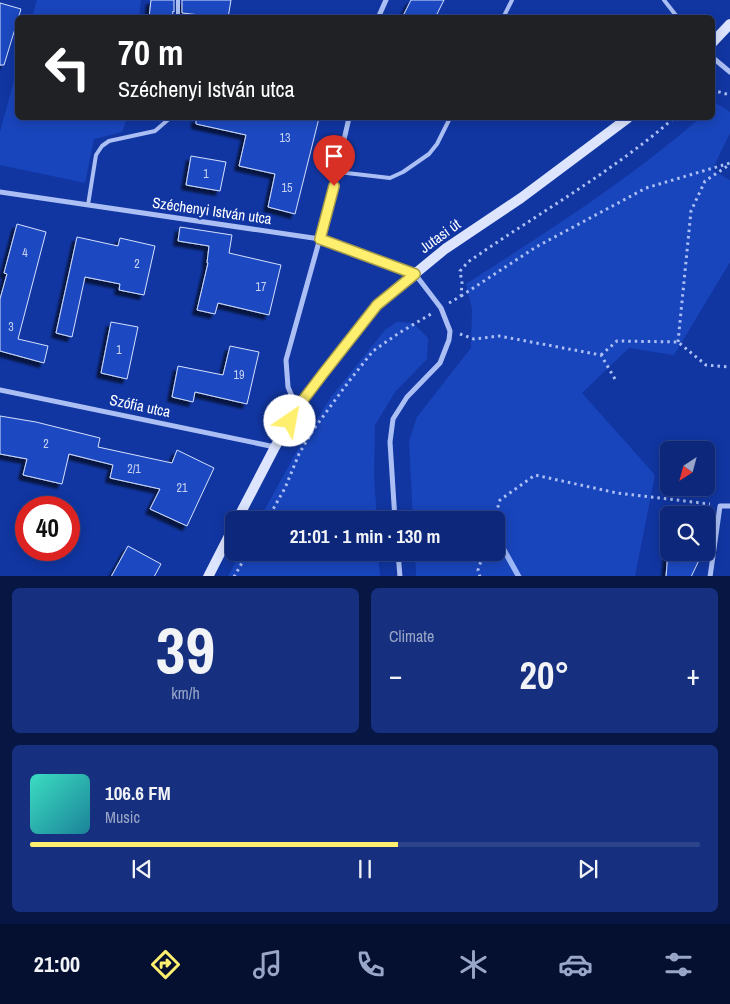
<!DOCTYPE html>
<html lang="en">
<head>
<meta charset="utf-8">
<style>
  body { margin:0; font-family:"Archivo Narrow",sans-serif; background:#16307f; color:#f1f3f6; height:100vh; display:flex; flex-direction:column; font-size:19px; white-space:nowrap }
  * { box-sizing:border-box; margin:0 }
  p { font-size:16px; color:#9aa6c7 }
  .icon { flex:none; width:28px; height:28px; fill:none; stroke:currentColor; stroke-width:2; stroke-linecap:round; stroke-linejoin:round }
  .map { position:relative; height:576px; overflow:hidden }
  .sheet { display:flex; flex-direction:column; gap:12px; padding:12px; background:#071643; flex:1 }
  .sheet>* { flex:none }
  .banner { position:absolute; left:15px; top:15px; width:700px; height:105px; border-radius:8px; box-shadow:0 2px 12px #0003,0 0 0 1px #2d448b; background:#202124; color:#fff; overflow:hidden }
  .needle { width:32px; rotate:216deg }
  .buttons { position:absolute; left:660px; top:441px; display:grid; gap:10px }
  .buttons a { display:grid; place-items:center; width:55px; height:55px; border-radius:8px; background:#0d287a; box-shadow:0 2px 12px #0003,0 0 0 1px #2d448b; font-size:25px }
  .speed { position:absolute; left:15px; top:496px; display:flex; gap:10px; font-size:25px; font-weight:700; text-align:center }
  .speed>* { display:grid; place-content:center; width:65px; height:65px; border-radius:50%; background:#0d287a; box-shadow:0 2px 12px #0003,0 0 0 1px #2d448b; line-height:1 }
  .speed .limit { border:8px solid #d22; background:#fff; color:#111 }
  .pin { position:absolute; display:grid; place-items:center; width:42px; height:42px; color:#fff; margin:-51px -21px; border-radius:50% 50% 50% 0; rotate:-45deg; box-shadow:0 0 5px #0007 }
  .pin .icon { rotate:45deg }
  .me { position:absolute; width:55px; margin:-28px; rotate:33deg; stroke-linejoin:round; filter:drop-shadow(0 0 4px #0008) }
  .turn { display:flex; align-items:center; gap:18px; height:105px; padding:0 20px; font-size:22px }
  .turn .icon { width:65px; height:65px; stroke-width:2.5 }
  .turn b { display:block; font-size:35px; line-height:42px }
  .big { font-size:38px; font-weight:800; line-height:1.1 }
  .sheet .tile { flex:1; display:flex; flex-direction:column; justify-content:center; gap:8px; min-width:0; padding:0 18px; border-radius:8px; background:#16307f }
  .sheet .dial { align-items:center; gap:0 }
  .dial b { font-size:65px; line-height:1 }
  .song { display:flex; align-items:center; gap:15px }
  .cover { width:60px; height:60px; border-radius:8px; background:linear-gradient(135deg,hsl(170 70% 55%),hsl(190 70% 35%)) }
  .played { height:5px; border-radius:2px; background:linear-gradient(90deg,#ffef6f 55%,#2d448b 55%) }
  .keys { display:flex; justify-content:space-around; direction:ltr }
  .heat { display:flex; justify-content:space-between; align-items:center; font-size:28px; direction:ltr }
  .sheet .tiles { flex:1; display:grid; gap:12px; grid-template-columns:1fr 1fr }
  .tile:last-child { grid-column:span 2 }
  .trip { position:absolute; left:225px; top:511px; width:280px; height:50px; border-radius:8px; background:#0d287a; box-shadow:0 2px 12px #0003,0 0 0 1px #2d448b; font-weight:800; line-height:50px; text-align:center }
  .menu { display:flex; height:80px; justify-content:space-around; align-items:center; background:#051031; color:#9aa6c7 }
  .menu .icon { width:35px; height:35px }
  .menu .active { color:#ffef6f }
  .menu b { font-size:22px; color:#f1f3f6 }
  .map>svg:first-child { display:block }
</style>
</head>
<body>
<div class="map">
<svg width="730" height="577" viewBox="0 0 730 577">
  <defs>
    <filter id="shadow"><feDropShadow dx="-4.5" dy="4.5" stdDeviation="1" flood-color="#0009"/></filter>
  </defs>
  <rect width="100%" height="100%" fill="#1136a2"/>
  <g fill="#1945bc">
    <path d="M37 0H141L139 17H32Z"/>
    <path d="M17 70 18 118H127L122 132 94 139 85 183 0 165V132Z"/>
    <path d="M716 103 730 112V133L712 170 730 180V262L674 355 629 348 582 393 655 475 635 576H416L415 553 496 552V520H413L409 441 417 417 471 348 472 309 466 284C546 232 628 181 700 118H712L713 106Z"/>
    <path d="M397 322 413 323 428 338 427 359 395 392 375 425 374 476 377 520H259L297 451 331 397 385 330Z"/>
    <path d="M241 553H378L380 576H228Z"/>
  </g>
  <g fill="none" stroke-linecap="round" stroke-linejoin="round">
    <path stroke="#9db7f8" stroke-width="5.5" d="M498 546 504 550 519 577"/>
  </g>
  <g fill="#1f4ac1" stroke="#d4e0fe" filter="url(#shadow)">
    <path d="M151 0H174V12L173 11 172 18H149Z"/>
    <path d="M182 0H231L228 18 182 13Z"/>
    <path d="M411 0H444L435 18H402Z"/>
    <path d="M0 3 21 9 4 65H0Z"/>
    <path d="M196 118H319L295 214 268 207 275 174 239 166 246 135 196 124Z"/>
    <path d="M191 156 226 162 220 191 186 185Z"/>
    <path d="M17 224 46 232 18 339 48 346 44 363 0 351V299L7 274 4 273Z"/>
    <path d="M180 227 232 235 229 253 281 265 269 315 218 303 215 314 197 310 208 263H207L209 246 178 241Z"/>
    <path d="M77 237 118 246 120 238 155 246 144 295 119 290 120 284 85 277 72 337 56 333Z"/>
    <path d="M111 322 138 327 127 379 101 373Z"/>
    <path d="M230 346 259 352 247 404 195 392 193 402 172 397 178 366 223 375Z"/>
    <path d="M0 416 36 422 100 438 98 447 172 463 177 450 214 468 187 526 150 509 160 489 110 478 113 465 69 454 62 484 23 475 27 459 0 454Z"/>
    <path d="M128 546 161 564 154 577H111Z"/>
    <path d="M668 552H703L691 577H666Z"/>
  </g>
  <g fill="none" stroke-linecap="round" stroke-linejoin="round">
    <g stroke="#abbff5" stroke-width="3" stroke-dasharray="2.5 4" stroke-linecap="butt">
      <path d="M712 90 730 95"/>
      <path d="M461 296 536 247 646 188 730 163"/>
      <path d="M449 303 461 296 462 283 460 271 468 262C537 214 611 173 674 118"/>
      <path d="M460 334 474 339 499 336 601 355 615 379"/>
      <path d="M678 342 691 211 705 181 729 165"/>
      <path d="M601 355 617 341 678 342 706 365 730 367"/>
      <path d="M267 520 285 488 299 454 313 430 350 380 373 351 399 333 431 314"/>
      <path d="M494 520 500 500 535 475 617 493 710 504"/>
      <path d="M234 577 248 552"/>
      <path d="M480 577 478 570 484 552"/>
    </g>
    <g stroke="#abbff5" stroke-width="4">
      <path d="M664 0 678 18"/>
      <path d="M178 18V0"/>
      <path d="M503 18 512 0"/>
      <path d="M338 172 390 178 403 172 429 154 437 144 450 118"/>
      <path d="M88 205 96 155 102 146 109 141 155 131 170 118"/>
    </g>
    <g stroke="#abbff5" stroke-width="5">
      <path d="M378 18 386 0"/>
      <path d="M712 57 730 72"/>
      <path d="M0 192 320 239 415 274 441 308 450 331 449 340 440 363 407 397 393 419 390 442 395 520"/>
      <path d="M0 390 275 447"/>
      <path d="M297 408 288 387 286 360 327 213 349 118"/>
      <path d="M398 552 400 577"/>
      <path d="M710 577 720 506H730"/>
    </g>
    <g stroke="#dce4fe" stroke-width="10">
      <path d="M712 43 730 24"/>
      <path d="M237 520 275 447 297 408 377 305 445 249 521 198 628 118"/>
      <path d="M208 577 234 526"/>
    </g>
  </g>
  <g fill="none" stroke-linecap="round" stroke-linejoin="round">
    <defs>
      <path id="route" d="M290 421 297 408 322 375 377 305 415 274 320 239 334 186"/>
    </defs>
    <use href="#route" stroke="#a69b48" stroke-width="12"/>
    <use href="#route" stroke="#ffef6f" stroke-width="9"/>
  </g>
  <g text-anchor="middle" stroke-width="5" stroke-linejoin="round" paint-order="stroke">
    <g font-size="12" fill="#c7d2f0">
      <text x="285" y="142">13</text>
      <text x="206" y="178">1</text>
      <text x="287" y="192">15</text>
      <text x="25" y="257">4</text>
      <text x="137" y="268">2</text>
      <text x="261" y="291">17</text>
      <text x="11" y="331">3</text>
      <text x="119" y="354">1</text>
      <text x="239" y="379">19</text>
      <text x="46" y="448">2</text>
      <text x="134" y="473">2/1</text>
      <text x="182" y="492">21</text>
    </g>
    <g font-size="15" fill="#fff" stroke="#1136a2">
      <text transform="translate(212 211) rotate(8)" y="5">Széchenyi István utca</text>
      <text transform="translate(440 236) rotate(-36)" y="5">Jutasi út</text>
      <text transform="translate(140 406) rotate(12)" y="5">Szófia utca</text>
    </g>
  </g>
</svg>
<div class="buttons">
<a><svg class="needle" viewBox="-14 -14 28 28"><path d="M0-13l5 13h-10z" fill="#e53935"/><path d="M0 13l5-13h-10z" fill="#9aa6c7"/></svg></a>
<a><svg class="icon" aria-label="search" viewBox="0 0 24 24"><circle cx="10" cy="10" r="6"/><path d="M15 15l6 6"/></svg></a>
</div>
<div class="speed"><div class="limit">40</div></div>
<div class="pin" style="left:334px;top:186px;background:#d93025"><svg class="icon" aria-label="arrive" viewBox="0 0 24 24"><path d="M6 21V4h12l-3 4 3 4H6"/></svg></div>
<svg class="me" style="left:290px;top:421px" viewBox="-20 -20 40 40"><circle r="19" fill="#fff"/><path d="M0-13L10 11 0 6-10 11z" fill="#ffef6f"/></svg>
<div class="trip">21:01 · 1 min · 130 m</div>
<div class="banner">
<div class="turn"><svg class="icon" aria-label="left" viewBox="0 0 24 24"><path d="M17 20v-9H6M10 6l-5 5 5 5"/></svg><div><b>70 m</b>Széchenyi István utca</div></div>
</div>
</div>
<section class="sheet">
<div class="tiles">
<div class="tile dial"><b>39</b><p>km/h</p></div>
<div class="tile"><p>Climate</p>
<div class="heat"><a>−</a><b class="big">20°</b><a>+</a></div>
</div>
<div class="tile">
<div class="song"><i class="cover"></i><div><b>106.6 FM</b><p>Music</p></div></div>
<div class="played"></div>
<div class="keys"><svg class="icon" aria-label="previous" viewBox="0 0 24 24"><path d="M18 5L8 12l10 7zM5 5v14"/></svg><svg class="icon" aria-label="pause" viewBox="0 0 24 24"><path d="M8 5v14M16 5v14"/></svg><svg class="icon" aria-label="next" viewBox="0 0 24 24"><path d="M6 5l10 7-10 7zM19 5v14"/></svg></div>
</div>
</div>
</section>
<nav class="menu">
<b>21:00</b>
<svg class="icon active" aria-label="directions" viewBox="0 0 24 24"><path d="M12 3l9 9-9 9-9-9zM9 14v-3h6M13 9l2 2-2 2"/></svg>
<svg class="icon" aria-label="music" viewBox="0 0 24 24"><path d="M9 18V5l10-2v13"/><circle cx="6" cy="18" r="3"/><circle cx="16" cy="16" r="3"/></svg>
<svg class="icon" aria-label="phone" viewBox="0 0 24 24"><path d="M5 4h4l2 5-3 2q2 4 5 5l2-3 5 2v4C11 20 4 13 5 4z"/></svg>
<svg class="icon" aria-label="climate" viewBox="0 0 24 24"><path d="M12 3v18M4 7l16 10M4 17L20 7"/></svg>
<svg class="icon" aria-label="car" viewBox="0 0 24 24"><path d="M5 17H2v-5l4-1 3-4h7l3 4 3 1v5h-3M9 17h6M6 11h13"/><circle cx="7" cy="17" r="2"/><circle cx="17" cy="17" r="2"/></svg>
<svg class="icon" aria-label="filters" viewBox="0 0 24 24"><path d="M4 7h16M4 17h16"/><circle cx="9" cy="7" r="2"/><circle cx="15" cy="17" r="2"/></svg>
</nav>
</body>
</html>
